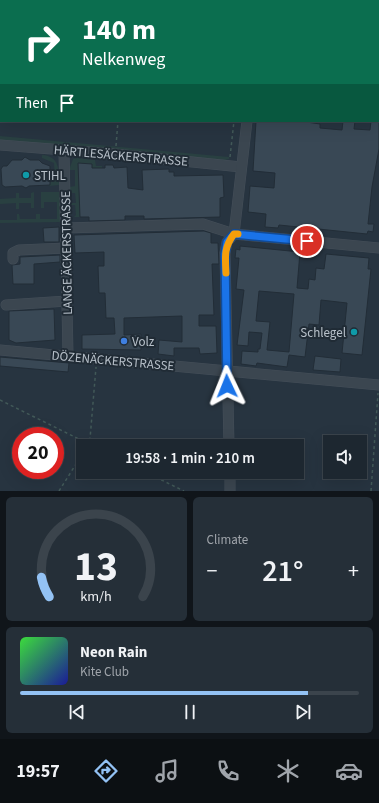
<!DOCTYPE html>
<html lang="en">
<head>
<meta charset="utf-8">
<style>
  body { margin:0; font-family:"Source Sans 3",sans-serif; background:#252f38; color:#f1f3f6; height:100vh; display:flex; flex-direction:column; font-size:15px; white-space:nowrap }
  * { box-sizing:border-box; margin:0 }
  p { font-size:13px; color:#a0a5ab }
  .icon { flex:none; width:22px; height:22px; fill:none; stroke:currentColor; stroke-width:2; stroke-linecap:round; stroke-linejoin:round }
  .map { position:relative; height:491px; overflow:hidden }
  .drawer { display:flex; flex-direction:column; gap:6px; padding:6px; background:#10151a; flex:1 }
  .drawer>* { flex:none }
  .top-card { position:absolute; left:0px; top:0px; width:379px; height:122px; box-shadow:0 4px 16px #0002,0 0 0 1px #3b444c; background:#0b6e4f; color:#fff; overflow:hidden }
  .fabs { position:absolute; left:323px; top:435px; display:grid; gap:8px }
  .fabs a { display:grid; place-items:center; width:44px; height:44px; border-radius:0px; background:#1d2730; box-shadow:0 4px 16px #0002,0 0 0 1px #3b444c; font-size:20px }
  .speed { position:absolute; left:12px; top:427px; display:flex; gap:8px; font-size:20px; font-weight:700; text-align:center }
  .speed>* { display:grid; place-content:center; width:52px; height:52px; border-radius:50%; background:#1d2730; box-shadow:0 4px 16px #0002,0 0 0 1px #3b444c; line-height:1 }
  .speed .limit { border:6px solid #d22; background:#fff; color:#111 }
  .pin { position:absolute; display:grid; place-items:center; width:34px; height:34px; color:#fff; margin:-17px; border:2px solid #fff; border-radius:50%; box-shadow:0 1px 4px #0007 }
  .me { position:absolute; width:44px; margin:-22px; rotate:358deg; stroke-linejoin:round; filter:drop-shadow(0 0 3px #0008) }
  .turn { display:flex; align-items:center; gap:14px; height:84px; padding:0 16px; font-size:18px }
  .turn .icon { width:52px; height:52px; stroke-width:2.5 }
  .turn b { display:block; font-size:28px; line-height:34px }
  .then { display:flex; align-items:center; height:38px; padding:0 16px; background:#0003; gap:8px; font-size:15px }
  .big { font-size:30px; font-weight:600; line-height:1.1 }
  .drawer .widget { flex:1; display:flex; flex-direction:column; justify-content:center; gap:6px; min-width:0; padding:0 14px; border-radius:6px; background:#252f38 }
  .drawer .dial { align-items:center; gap:0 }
  .dial svg { height:104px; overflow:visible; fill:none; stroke:#3b444c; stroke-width:7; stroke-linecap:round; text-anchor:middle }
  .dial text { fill:#f1f3f6; stroke:none }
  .song { display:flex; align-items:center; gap:12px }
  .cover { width:48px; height:48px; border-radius:6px; background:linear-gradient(135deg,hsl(120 70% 55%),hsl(240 70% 35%)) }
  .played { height:4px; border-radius:2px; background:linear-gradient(90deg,#93c2f4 85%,#3b444c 85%) }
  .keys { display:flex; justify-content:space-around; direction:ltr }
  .heat { display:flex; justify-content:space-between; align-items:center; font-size:22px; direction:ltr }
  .drawer .tiles { flex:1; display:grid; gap:6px; grid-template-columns:1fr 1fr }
  .widget:last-child { grid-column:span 2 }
  .trip { position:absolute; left:76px; top:439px; width:228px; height:40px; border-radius:0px; background:#1d2730; box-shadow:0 4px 16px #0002,0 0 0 1px #3b444c; font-weight:600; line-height:40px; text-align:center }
  .menu { display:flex; height:64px; justify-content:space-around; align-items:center; background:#0c1013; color:#a0a5ab }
  .menu .icon { width:28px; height:28px }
  .menu .current { color:#93c2f4 }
  .menu b { font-size:18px; color:#f1f3f6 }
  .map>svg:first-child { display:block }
</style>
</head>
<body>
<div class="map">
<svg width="379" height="491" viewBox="0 0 379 491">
  <rect width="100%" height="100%" fill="#273440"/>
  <g fill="#294041">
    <path d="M0 136 229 157V159L225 160 0 140Z"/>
    <path d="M42 155C60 156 59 171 59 185L48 186 50 184 51 180 55 179 54 163 42 158Z"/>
    <path d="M78 158 95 160 96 166H102V168H92V164L78 163 80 217H74L76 215 75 205H70V203H76L75 193H69L70 187 75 186V170H69L73 159Z"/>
    <path d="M34 192V208H31V203H19V209H16V203L0 204V199L16 198V193H19V198H31V193Z"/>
    <path d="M41 192H60V222L0 223V220H17V214H19L20 219H36V214H40V219H57V202H44V208H41Z"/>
  </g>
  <g fill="#394855" stroke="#222d37" fill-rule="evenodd">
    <path d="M256 121H300L320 124V128L342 130 343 121H355L354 129 370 130 371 121H379V149L372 187 368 224H374L373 232 368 231 367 234 279 225 278 228 265 227 266 214 248 212 250 186 274 188 275 173 253 171Z"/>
    <path d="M25 157 30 160H39L42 163 50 166V185L29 186 26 188 22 186 5 187 2 185 1 169 3 166H7L12 160H22Z"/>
    <path d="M78 163 92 164V168H105V165H113L114 168 127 167 128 188 143 190 142 170 169 169V172H174V176L223 175 224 197 220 198V217L144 219V216H125V220L89 221V217H80Z"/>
    <path d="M59 227V242H44L43 228Z"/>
    <path d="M204 231 211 233V243H218L219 264H212L214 315H199V326H216L217 353 200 354 199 348H174V356L158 354 159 340 182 342V316L124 318V335L141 334V350L82 349V335L115 334 114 318H106L105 293H99L98 266H104V252L75 253 74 235Z"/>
    <path d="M240 246 300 252 297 288 308 289 309 279 315 280 316 268 324 269 326 254 369 258 368 269H371L362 355 342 353 347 303 321 300 319 325 309 324 305 357 289 355 287 367 257 363 256 366 241 364 242 351 258 352V349H260L262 333 249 332 248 346 237 345 244 290 236 289 239 258H235L236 249 240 250ZM259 291 294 294 289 352 267 350 270 322 256 321Z"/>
    <path d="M60 255V262L34 264V284H13L12 265 20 264V257Z"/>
    <path d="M54 309 55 340 16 343 9 340V311Z"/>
    <path d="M315 356 341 359 340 372 313 370Z"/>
    <path d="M0 357 69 363 68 372 0 366Z"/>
  </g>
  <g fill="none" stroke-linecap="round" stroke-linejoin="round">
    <defs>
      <g id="minor">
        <path d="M275 0 278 1"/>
        <path d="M315 0V1"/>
        <path d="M256 1V0"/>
        <path d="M378 32H379"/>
        <path d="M378 105H379"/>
        <path d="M0 145 115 154 241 167"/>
        <path d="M64 151 68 356"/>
        <path d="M66 228 203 224 234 234 379 248"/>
        <path d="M13 259V253L19 250 66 248"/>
        <path d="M6 305 67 301"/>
        <path d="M0 350 379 385"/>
        <path d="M229 446 225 253 227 242 234 234 247 121"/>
        <path d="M230 472V491"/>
      </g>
    </defs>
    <use href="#minor" stroke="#454f59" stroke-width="11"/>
    <g stroke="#425958" stroke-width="1.5" stroke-dasharray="3 3" stroke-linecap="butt">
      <path d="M131 1V0"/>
      <path d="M293 1V0"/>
      <path d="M116 146 118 121"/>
      <path d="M230 157 234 121"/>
      <path d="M0 400 93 446"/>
      <path d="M87 446 90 439 96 367"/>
      <path d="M145 472 184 491"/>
      <path d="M59 491 83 453"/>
      <path d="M371 491 378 393"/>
    </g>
    <use href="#minor" stroke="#3b4650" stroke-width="10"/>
  </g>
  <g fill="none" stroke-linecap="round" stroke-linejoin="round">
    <defs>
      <path id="route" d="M227 386 225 254 227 242 234 234 307 241"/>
    </defs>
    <use href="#route" stroke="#114b97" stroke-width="10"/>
    <use href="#route" stroke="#1a73e8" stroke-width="7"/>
    <path stroke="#f59e0b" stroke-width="7" d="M226 273C225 256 224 247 234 234H238"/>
  </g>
  <g fill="#0f9aa8" stroke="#202b35" stroke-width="1.5">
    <circle cx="26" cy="175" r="4"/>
    <circle cx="354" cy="332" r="4"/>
  </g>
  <circle fill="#3f7fe0" stroke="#202b35" stroke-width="1.5" cx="124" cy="341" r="4"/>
  <g text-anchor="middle" stroke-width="4" stroke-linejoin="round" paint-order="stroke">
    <g font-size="13" fill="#b8c1ca" stroke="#202b35">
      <text transform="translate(121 155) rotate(5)" y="5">HÄRTLESÄCKERSTRASSE</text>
      <text transform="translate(66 253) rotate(-91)" y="5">LANGE ÄCKERSTRASSE</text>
      <text transform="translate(113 360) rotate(5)" y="5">DÖZENÄCKERSTRASSE</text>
    </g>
    <g font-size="13" fill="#b8c1ca" stroke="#202b35" text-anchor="start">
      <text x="34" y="180">STIHL</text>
      <text x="346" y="337" text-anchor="end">Schlegel</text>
      <text x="132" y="346">Volz</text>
    </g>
  </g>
</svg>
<div class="fabs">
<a><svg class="icon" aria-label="sound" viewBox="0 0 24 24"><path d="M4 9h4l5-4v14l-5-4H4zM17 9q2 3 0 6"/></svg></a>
</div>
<div class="speed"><div class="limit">20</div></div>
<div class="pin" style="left:307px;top:241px;background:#d93025"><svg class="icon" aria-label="arrive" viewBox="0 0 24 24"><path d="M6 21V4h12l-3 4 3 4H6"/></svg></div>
<svg class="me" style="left:227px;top:386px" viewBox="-20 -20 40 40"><path d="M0-17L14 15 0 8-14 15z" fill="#1a73e8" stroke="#fff" stroke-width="4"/></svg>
<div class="trip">19:58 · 1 min · 210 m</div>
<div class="top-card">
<div class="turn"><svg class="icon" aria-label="right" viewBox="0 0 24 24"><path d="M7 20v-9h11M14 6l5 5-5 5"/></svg><div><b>140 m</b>Nelkenweg</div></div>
<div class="then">Then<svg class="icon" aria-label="arrive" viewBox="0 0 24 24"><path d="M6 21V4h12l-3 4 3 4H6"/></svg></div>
</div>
</div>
<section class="drawer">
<div class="tiles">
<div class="widget dial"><svg viewBox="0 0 100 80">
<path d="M14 69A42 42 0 1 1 86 69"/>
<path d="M14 69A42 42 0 0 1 8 54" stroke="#93c2f4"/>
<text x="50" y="56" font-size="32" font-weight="700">13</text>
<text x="50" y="72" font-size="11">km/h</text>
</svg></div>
<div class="widget"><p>Climate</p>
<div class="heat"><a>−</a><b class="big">21°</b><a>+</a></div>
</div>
<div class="widget">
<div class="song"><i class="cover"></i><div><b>Neon Rain</b><p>Kite Club</p></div></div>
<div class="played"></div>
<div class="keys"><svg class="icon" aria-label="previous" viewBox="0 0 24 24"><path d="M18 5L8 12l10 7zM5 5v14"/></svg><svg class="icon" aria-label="pause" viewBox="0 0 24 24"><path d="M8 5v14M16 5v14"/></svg><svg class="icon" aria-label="next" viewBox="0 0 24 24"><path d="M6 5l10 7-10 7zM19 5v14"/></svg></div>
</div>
</div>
</section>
<nav class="menu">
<b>19:57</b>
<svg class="icon current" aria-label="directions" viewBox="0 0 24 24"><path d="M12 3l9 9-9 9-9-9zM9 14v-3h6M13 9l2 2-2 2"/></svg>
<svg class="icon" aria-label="music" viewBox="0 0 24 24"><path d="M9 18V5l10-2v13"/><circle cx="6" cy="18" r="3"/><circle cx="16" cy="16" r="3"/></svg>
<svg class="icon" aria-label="phone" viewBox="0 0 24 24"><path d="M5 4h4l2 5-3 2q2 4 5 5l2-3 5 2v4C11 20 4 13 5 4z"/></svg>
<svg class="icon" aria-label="climate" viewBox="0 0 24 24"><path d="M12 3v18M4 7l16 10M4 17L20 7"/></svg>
<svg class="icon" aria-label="car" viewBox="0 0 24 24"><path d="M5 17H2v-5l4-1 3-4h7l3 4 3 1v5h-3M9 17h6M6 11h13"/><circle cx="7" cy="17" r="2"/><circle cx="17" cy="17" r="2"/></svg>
</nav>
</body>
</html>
